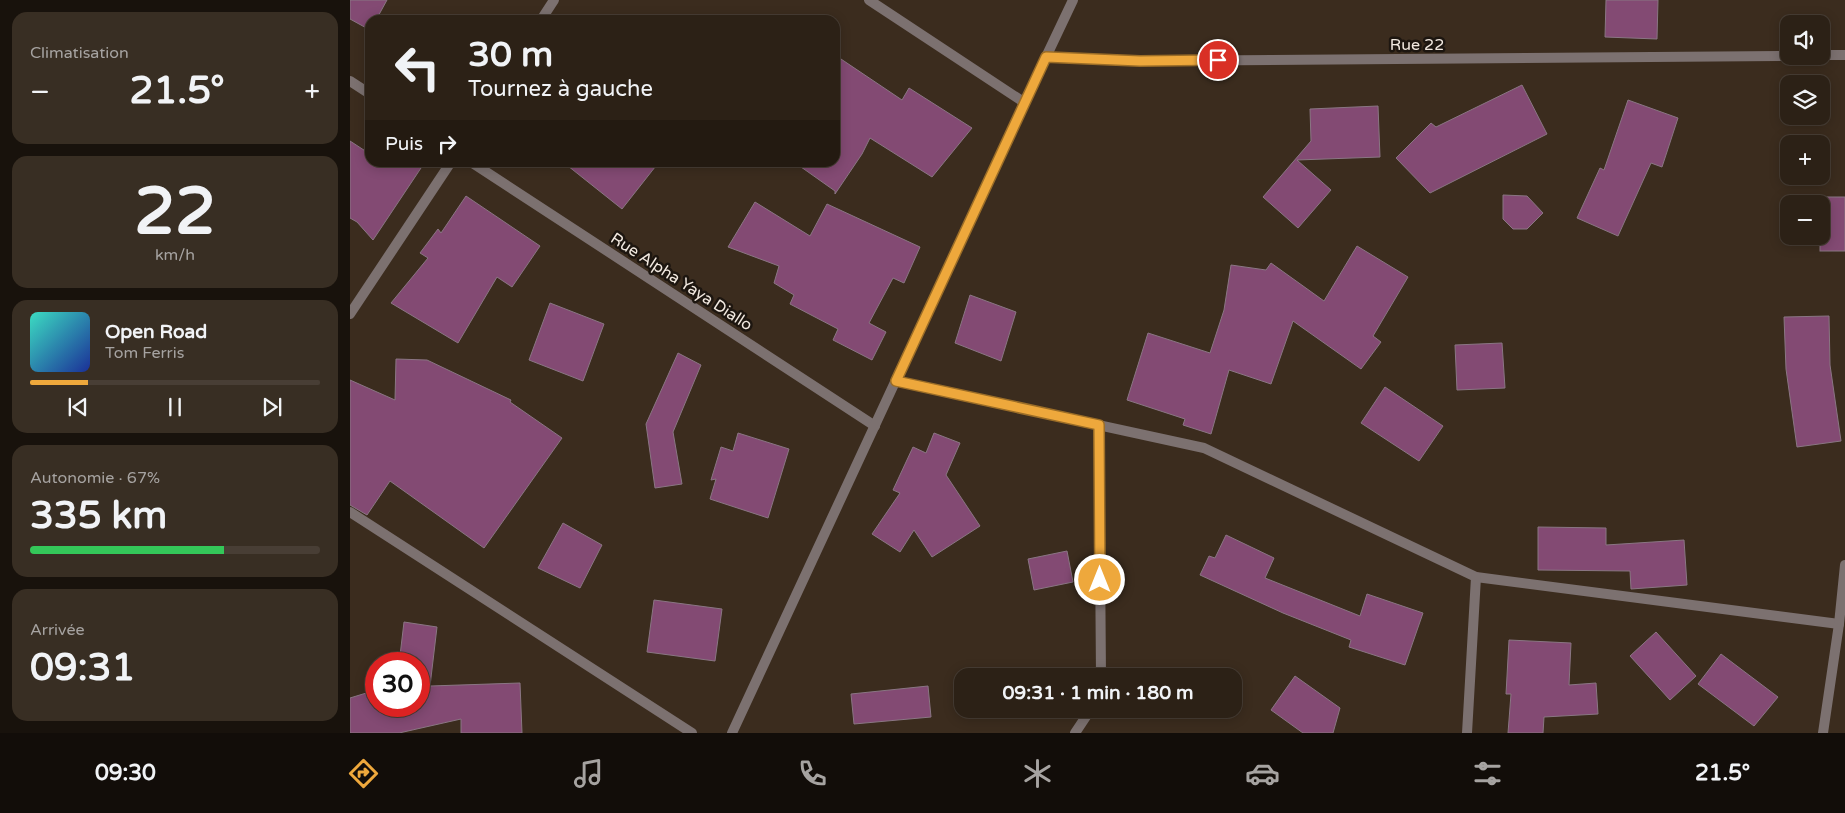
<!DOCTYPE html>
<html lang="fr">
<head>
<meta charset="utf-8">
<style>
  body { margin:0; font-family:"Varela Round",sans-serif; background:#382e23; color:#f1f3f6; height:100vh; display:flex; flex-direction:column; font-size:19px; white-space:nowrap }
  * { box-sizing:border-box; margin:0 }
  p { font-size:16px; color:#a6a3a1 }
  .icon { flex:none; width:28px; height:28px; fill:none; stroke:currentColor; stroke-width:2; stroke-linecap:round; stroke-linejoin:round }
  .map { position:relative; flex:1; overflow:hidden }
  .side { display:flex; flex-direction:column; gap:12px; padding:12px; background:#18120c; width:350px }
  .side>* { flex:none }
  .guide { position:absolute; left:15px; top:15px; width:475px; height:152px; border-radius:15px; box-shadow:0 2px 12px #0003,0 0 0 1px #483e35; background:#2c2116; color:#f1f3f6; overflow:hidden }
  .tools { position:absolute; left:1430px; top:15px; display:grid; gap:10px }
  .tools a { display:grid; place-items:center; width:50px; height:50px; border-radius:10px; background:#2c2116; box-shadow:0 2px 12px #0003,0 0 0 1px #483e35; font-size:25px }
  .speed { position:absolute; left:15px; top:652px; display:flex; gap:10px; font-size:25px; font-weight:700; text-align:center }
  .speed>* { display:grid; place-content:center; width:65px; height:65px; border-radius:50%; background:#2c2116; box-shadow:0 2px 12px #0003,0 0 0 1px #483e35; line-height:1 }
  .speed .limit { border:8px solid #d22; background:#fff; color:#111 }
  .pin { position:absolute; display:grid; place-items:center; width:42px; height:42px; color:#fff; margin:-21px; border:2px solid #fff; border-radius:50%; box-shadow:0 1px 5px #0007 }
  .me { position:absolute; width:55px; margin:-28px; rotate:0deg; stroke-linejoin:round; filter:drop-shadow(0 0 4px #0008) }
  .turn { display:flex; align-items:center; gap:18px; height:105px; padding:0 20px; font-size:22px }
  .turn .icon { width:65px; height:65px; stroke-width:2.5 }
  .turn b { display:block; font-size:35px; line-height:42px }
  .then { display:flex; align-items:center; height:48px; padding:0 20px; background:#0003; gap:10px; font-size:19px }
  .big { font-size:38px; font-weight:800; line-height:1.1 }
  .side .card { flex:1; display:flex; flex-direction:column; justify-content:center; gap:8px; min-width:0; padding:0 18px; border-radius:15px; background:#382e23 }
  .side .dial { align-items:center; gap:0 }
  .dial b { font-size:65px; line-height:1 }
  .song { display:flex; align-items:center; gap:15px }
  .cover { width:60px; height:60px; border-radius:8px; background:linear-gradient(135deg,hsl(170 70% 55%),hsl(230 70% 35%)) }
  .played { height:5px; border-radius:2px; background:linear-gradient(90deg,#eea83c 20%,#483e35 20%) }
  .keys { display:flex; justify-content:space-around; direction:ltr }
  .heat { display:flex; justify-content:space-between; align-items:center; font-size:28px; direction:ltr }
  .charge { height:8px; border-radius:4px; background:linear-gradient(90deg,#34c759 67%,#483e35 0) }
  .trip { position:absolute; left:604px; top:668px; width:288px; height:50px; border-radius:15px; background:#2c2116; box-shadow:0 2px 12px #0003,0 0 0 1px #483e35; font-weight:800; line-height:50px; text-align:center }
  .menu { display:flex; height:80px; justify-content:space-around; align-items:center; background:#120d09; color:#a6a3a1 }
  .menu .icon { width:35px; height:35px }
  .menu .selected { color:#eea83c }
  .menu b { font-size:22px; color:#f1f3f6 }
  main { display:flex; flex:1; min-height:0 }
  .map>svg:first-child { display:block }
</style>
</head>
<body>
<main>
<section class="side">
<div class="card"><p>Climatisation</p>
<div class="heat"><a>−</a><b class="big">21.5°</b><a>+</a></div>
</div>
<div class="card dial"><b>22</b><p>km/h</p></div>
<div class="card">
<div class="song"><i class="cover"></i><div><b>Open Road</b><p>Tom Ferris</p></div></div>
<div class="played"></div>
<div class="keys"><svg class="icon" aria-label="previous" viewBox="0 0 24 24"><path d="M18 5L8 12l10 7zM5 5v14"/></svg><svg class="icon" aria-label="pause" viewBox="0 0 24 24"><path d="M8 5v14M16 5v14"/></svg><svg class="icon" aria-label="next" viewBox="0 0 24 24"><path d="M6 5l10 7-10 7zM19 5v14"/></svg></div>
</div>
<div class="card"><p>Autonomie · 67%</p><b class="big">335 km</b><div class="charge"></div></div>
<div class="card"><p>Arrivée</p><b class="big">09:31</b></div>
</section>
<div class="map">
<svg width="1495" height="733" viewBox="0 0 1495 733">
  <rect width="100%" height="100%" fill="#3b2c1e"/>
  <g fill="#834a73" stroke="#8a7683">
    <path d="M0 0H37L26 20H20V30L0 19Z"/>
    <path d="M1256 0H1308L1307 39 1255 37Z"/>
    <path d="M485 55 552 100 559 88 622 128 582 177 520 138 512 154 485 194V191L444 162H485Z"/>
    <path d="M1172 85 1197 134 1080 193 1046 158 1081 123 1086 127Z"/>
    <path d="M1278 100 1328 118 1312 167 1301 163 1268 236 1227 218 1250 168 1254 170Z"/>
    <path d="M1028 106 1030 157 947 160 981 190 948 228 913 197 961 141 960 109Z"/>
    <path d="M0 141 20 154V162H75L23 240 7 222 0 218Z"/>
    <path d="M213 162H309L272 209Z"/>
    <path d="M1153 195 1177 196 1193 213 1177 229H1163L1153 219Z"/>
    <path d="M116 196 190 246 162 287 147 277 108 343 41 303 78 258 70 253 88 229 91 233Z"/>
    <rect x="1470" y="197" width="25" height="54"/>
    <path d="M405 202 460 236 477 204 570 247 554 283 543 278 519 323 536 332 522 360 483 340 488 329 440 304 444 295 424 283 429 266 378 247Z"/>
    <path d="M1007 246 1058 277 1023 336 1031 342 1011 369 943 321 921 384 879 370 861 434 833 425 835 419 777 400 798 333 860 353 874 310 881 265 916 270 921 263 974 301Z"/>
    <path d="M620 295 666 312 651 361 605 343Z"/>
    <path d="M200 303 254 324 233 381 179 360Z"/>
    <path d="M1479 316 1480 365 1491 441 1447 447 1436 369 1434 317Z"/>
    <path d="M1152 343 1155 388 1107 390 1105 345Z"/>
    <path d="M328 353 351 365 323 432 332 484 305 488 296 424Z"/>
    <path d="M46 359 77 360 161 400 160 402 212 438 134 548 40 481 17 515 0 505V380L45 400Z"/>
    <path d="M1035 387 1093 426 1069 461 1011 423Z"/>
    <path d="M388 433 439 449 418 518 360 499 366 479 361 480 371 447 383 451Z"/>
    <path d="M584 433 610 443 596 475 630 526 582 557 564 530 550 552 522 534 550 493 543 490 563 447 576 453Z"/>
    <path d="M213 523 252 545 230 588 188 568Z"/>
    <path d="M1188 527 1256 528V545L1334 540 1337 585 1281 589 1280 571 1188 570Z"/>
    <path d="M876 535 924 558 915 578 1010 616 1017 594 1073 613 1055 665 999 647 1001 640 933 613 850 575 859 556 865 558Z"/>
    <path d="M717 551 723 582 684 590 678 559Z"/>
    <path d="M304 600 372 609 365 661 297 652Z"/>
    <path d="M54 622 87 627 80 686 170 683 172 733H111V719L49 733H0V698L26 690V706H69V664H49Z"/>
    <path d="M1306 632 1346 676 1320 700 1280 656Z"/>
    <path d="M1159 640 1221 643 1219 685 1246 683 1248 714 1194 717 1193 733H1158L1161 694H1156Z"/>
    <path d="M1371 654 1428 697 1404 726 1348 684Z"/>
    <path d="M945 676 990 708 983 733H953L921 710Z"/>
    <path d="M578 686 581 717 504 724 501 694Z"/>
  </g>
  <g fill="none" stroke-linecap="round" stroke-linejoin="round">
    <g stroke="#7c7170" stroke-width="10">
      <path d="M519 0 675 103"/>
      <path d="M723 0 696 57 790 61 1439 56"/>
      <path d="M191 20 204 0"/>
      <path d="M1471 55H1495"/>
      <path d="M0 81 20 94"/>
      <path d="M121 162 525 426"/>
      <path d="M0 314 101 162"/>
      <path d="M546 381 854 448 1126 577 1489 624"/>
      <path d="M749 425 751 676"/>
      <path d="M0 512 342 733"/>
      <path d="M725 733 741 709"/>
      <path d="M1117 733 1126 577"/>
      <path d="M1473 733 1489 624 1495 565"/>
    </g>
    <path stroke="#7c7170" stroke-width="10" d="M382 733 696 57"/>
  </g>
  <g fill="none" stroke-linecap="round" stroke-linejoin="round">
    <defs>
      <path id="route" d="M750 580 749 425 546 381 696 57 790 61 868 60"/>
    </defs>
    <use href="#route" stroke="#9b6d27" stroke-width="12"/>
    <use href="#route" stroke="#eea83c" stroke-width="9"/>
  </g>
  <g text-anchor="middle" stroke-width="5" stroke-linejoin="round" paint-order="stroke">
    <g font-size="16" fill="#f2e9e0" stroke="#1d1610">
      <text x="1067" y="50">Rue 22</text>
      <text transform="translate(332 281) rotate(33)" y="6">Rue Alpha Yaya Diallo</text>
    </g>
  </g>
</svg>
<div class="tools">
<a><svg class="icon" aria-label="sound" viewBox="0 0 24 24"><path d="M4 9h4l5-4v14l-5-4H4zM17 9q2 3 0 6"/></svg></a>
<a><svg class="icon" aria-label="layers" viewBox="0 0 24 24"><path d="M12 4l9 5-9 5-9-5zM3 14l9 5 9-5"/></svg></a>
<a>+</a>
<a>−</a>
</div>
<div class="speed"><div class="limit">30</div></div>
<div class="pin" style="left:868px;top:60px;background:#d93025"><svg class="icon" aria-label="arrive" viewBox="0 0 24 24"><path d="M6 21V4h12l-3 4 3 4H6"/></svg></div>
<svg class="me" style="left:750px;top:580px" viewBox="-20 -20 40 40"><circle r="17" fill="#eea83c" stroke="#fff" stroke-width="3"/><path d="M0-11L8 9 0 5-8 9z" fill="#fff"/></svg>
<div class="trip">09:31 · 1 min · 180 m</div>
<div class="guide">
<div class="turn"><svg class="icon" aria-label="left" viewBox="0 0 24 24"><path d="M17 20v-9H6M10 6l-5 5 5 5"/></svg><div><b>30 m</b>Tournez à gauche</div></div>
<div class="then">Puis<svg class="icon" aria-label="right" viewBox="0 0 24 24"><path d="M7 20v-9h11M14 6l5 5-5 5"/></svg></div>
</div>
</div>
</main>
<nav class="menu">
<b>09:30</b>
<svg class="icon selected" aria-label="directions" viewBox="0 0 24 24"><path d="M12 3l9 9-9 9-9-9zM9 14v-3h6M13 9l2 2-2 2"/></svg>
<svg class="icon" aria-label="music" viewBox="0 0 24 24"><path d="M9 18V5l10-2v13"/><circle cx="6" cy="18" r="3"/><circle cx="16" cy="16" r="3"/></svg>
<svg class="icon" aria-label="phone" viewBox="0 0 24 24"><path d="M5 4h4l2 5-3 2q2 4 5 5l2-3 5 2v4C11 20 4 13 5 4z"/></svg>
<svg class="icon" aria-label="climate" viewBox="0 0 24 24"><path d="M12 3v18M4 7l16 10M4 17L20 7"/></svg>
<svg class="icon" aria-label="car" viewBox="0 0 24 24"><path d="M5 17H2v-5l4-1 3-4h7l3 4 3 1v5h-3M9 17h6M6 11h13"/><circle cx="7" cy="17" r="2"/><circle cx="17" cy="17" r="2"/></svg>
<svg class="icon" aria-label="filters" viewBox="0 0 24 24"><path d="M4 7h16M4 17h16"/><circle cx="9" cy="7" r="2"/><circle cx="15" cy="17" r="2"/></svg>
<b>21.5°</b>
</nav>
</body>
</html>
